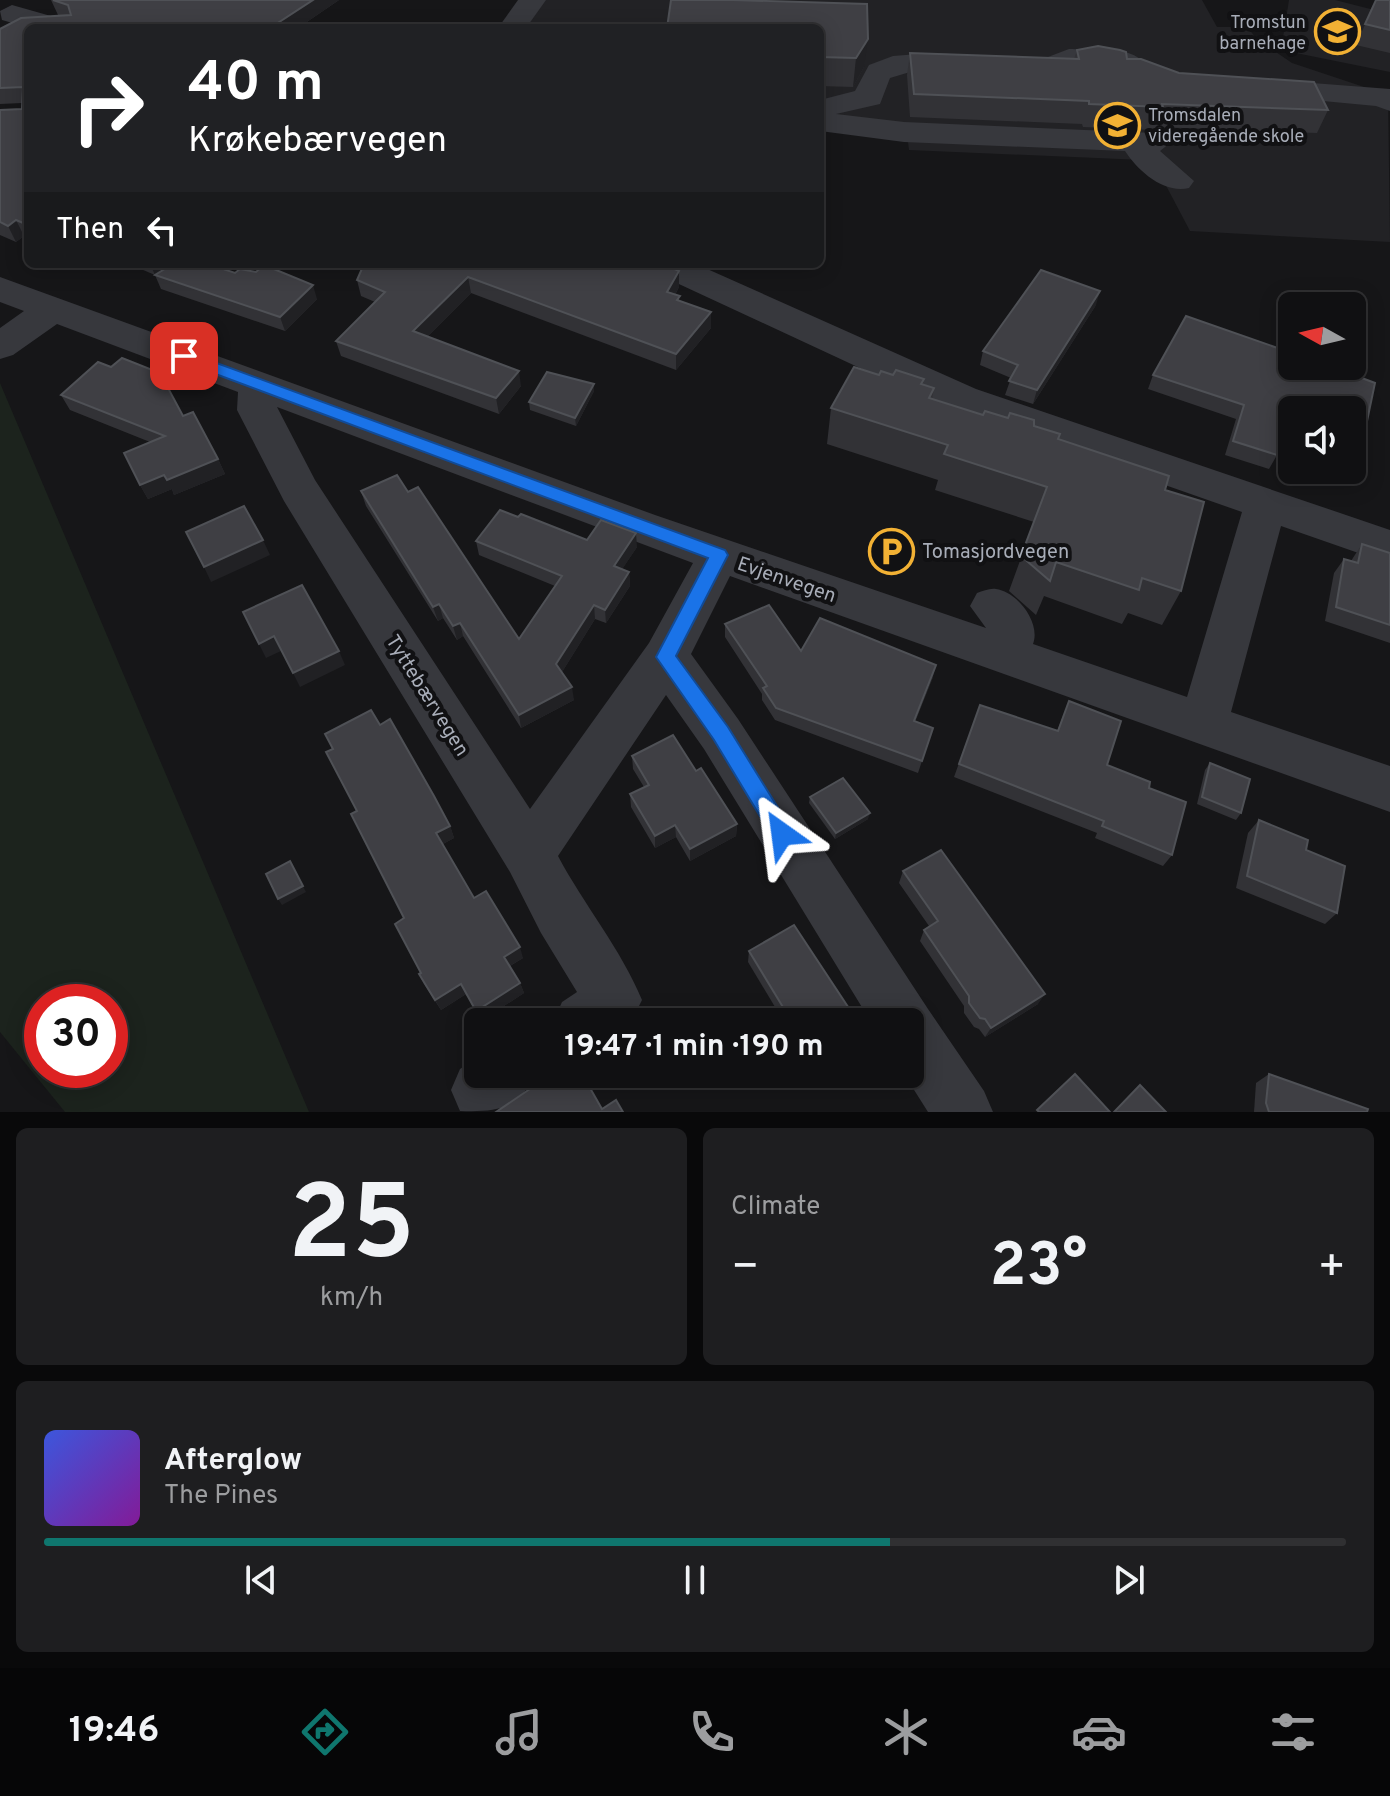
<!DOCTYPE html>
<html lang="en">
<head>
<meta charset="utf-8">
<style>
  body { margin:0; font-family:Overpass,sans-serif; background:#1e1e20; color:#f1f3f6; height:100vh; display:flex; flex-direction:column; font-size:30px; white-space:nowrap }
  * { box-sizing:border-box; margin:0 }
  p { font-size:26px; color:#9c9d9f }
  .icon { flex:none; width:44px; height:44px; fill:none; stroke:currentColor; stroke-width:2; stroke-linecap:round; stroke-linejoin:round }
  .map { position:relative; height:1112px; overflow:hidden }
  .panel { display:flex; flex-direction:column; gap:16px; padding:16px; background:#09090a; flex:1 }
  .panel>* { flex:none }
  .hud { position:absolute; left:24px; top:24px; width:800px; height:244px; border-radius:12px; box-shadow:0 4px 20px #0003,0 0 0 2px #303032; background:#202124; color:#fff; overflow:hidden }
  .needle { width:52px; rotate:278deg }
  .controls { position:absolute; left:1278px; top:292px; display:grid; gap:16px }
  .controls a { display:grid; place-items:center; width:88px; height:88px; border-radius:12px; background:#101012; box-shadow:0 4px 20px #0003,0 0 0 2px #303032; font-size:40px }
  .speed { position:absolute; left:24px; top:984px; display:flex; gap:16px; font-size:40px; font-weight:700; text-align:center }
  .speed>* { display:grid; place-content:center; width:104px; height:104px; border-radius:50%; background:#101012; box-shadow:0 4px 20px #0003,0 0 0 2px #303032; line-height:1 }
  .speed .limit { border:12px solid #d22; background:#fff; color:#111 }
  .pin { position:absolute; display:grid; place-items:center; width:68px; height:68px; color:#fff; margin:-34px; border-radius:16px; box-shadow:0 4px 12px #0006 }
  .me { position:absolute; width:88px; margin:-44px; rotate:329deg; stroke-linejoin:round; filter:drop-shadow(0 0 6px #0008) }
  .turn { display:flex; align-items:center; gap:28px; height:168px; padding:0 32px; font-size:36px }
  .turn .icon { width:104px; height:104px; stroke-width:2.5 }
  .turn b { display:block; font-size:56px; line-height:68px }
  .then { display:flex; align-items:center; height:76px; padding:0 32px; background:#0003; gap:16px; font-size:30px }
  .big { font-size:60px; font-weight:700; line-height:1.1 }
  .panel .card { flex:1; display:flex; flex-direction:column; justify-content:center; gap:12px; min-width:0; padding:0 28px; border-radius:12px; background:#1e1e20 }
  .panel .dial { align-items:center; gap:0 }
  .dial b { font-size:104px; line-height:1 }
  .song { display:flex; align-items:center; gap:24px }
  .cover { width:96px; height:96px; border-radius:12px; background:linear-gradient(135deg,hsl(230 70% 55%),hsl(290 70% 35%)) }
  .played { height:8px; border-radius:4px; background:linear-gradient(90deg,#0f766e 65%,#303032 65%) }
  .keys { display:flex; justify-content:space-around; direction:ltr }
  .heat { display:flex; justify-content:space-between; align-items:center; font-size:44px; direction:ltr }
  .panel .tiles { flex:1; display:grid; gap:16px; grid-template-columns:1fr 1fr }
  .card:last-child { grid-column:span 2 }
  .trip { position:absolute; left:464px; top:1008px; width:460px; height:80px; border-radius:12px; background:#101012; box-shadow:0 4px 20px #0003,0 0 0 2px #303032; font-weight:700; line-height:80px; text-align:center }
  .tabs { display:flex; height:128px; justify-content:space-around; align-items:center; background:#060607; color:#9c9d9f }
  .tabs .icon { width:56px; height:56px }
  .tabs .selected { color:#0f766e }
  .tabs b { font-size:36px; color:#f1f3f6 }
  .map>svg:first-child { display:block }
</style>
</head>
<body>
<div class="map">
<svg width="1390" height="1112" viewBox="0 0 1390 1112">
  <rect width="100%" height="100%" fill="#161618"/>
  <g fill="#222225">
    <path d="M532 0H1202L1217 27H1247L1257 39 1292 63 1388 95 1390 242 1190 231 1161 176 1143 160 909 150 907 134 820 120V28H511Z"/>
    <path d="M1289 0H1335L1390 14V72L1281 50Z"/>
  </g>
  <path fill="#1c231d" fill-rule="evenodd" d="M0 383 309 1112H65L0 1032ZM42 1002H110V1070H42Z"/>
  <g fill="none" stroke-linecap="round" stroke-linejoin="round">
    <g fill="#37383d" fill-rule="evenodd">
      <path d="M518 0H546L526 28H498Z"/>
      <path d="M12 5 72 22 76 28H30L2 20 0 11Z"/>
      <path d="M1069 49C1092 50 1132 44 1147 66L1143 72 1132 75 1114 69 1074 67 1054 75 1033 76 910 72 890 78 880 104 836 114 904 122 1154 133 1165 136 1170 143 1160 151 1194 181 1189 188C1164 194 1138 171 1125 151L904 142 820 131V100L855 91 869 65 893 56 931 53 1033 58 1048 57Z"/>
      <path d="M1261 79 1390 89V111L1376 106 1250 94 1246 88 1250 82Z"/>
      <path d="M648 264H696L976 389 1390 530V564L1281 526 1231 712 1390 766V812L730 576 691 654 738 719 928 1009 984 1091 993 1112H928L904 1074H910V1022H871L704 749 666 695 558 856C584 905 621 949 642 1000L631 1022H553L562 1002 577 992 541 933 510 872 284 501 237 410 238 392 57 324 13 355 0 359V328L24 311 0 302V277L655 515 986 628 970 606 977 593C983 591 990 588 996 589 1018 592 1041 623 1033 644L1187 697 1242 512 948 409 653 272ZM277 407 693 563 649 643 530 809 315 480Z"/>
      <path d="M478 1057V1074H534C520 1110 497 1112 460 1111L451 1090 460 1069Z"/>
    </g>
  </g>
  <g fill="#323236">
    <path d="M51 0H339L298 28H28V237L24 236 16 242 0 235V110L22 109V103L0 104V29L60 16 58 15Z"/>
    <path d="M1376 0H1390V53L1356 45Z"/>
    <path d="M867 4 864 67 853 87 820 86V28Z"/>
    <path d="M1077 50 1127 59 1179 73 1328 110 1317 133 1156 127 1155 130 1083 127 1082 124 910 117 907 75 910 53 1074 59Z"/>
    <path d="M129 264H168L155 275Z"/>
    <path d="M348 264H663L679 271V287L675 295 680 301 711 328 676 370 471 293 427 337 521 386 499 414 341 356 336 341 375 302 361 296 357 280 361 270Z"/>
    <path d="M235 273 317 299 285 331 161 289 155 275Z"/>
    <path d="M1096 305 1033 404 1005 395 1011 378 980 365 983 351Z"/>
    <path d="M1186 316 1292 353V366H1330L1375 383 1361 450 1352 464V410H1292V445L1280 442 1277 455 1269 469 1225 455 1236 419 1148 389 1153 375Z"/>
    <path d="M879 375H893L924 379 923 384 934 388 932 399 983 415 1034 426 1165 490 1181 591 1162 625 1128 613 1122 624 1044 596 1036 615 1009 591 1034 522 935 490 938 480 827 444 831 408Z"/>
    <path d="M594 384V391L576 426 530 410 529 402Z"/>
    <path d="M61 395 183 416 218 459 225 474 174 495 172 489 148 499 140 485 150 442 70 410Z"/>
    <path d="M361 491 408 492 519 639 555 586 479 555 476 541 518 517 587 540 637 547 622 569 629 572 630 586 606 623 595 619 562 672 574 700 521 728 463 636 457 640 443 618 438 621 366 506Z"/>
    <path d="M1362 544 1390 553V643L1325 621 1334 573 1344 559 1351 561Z"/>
    <path d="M725 624 801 651 933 677 915 722 933 728 918 773 775 720 762 700V694L725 637Z"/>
    <path d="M1069 701 1107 765 1149 788 1172 855 1163 866 1095 838 1097 833 954 777 980 705 1057 731Z"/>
    <path d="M380 725 450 826 454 838 443 844 474 898 523 958 510 966 520 983 524 993 481 1021 466 994 441 1010 424 984 419 974 421 973 404 918 357 811Z"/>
    <path d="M632 756 696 771 737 824 736 836 690 861 676 837 655 848 631 807 630 794 644 787 633 769Z"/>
    <path d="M1210 763 1241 813 1236 820 1197 804 1205 770Z"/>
    <path d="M810 797 868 819 835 839 809 803Z"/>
    <path d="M1259 820 1306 850 1337 913 1325 924 1236 888 1248 833Z"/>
    <path d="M903 871 1038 1004 985 1037 979 1029 974 1027 964 1013V1006L920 941 924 930 929 926 899 883Z"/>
    <path d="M749 951 858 1022H784L748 962Z"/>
    <path d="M1269 1074 1367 1112H1254L1256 1083Z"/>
  </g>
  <g fill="#212124">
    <path d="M313 0H339L298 28H270Z"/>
    <path d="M868 39 864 67 853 87 856 58Z"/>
    <path d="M16 220 24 236 16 242 8 226Z"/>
    <path d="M150 264H168L155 275Z"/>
    <path d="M679 271V287L668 308 667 292Z"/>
    <path d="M468 277 471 293 417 347 413 331Z"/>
    <path d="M313 285 317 299 285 331 280 317Z"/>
    <path d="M1100 291 1096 305 1033 404 1037 390Z"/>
    <path d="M711 312V328L676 370V354Z"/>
    <path d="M519 371 521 386 499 414 496 398Z"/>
    <path d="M594 384V391L576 426 575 418Z"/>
    <path d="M218 459 225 474 174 495 172 489 148 499 140 485 164 475Z"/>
    <path d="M636 533 637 547 615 580 614 566Z"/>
    <path d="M263 540 270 555 211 582 204 567Z"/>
    <path d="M629 572 630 586 606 623 605 610Z"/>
    <path d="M439 604 443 618 438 621 433 607Z"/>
    <path d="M594 605 595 619 559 677 556 664Z"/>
    <path d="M460 623 463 636 457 640 453 626Z"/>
    <path d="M274 636 281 651 266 658 259 644Z"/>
    <path d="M339 651 345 665 300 687 293 673Z"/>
    <path d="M936 665 933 677 910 733 914 721Z"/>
    <path d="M572 687 574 700 521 728 519 715Z"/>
    <path d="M870 813 868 819 835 839 836 833Z"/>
    <path d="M737 824 736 836 690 861V849Z"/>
    <path d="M675 825 676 837 655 848V836Z"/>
    <path d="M450 826 454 838 441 845 436 833Z"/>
    <path d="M290 861 306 892 282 905 278 899Z"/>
    <path d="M520 947 523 958 508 967 504 957Z"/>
    <path d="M520 983 524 993 481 1021 476 1011Z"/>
    <path d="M461 984 466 994 441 1010 435 1000Z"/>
    <path d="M1045 994 1038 1004 985 1037 991 1028Z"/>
  </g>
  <g fill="#3f3f44" stroke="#4f5156" stroke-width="2">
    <path d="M53 0H313L270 28H28V225L16 220 8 226 0 222V110L22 109 23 87 0 88V29L21 18 71 15 68 5Z"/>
    <path d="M671 0H733L867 4 868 39 856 58 820 57V28H667Z"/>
    <path d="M1376 0H1390V30L1365 24Z"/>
    <path d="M1098 46 1120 50 1126 52 1127 59H1141L1179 73 1314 82 1328 110 1162 104 1163 107 1089 104V101L914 94 910 53 1079 59 1077 50Z"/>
    <path d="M173 264H208L235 273 240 269 256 272 264 265 313 285 280 317 155 275Z"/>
    <path d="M364 264H663L679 271 667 292 680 296 677 300 711 312 676 354 468 277 413 331 519 371 496 398 336 341 385 292 357 280Z"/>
    <path d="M1041 270 1100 291 1037 390 1009 381 1018 365 983 351Z"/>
    <path d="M1186 316 1292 353V366H1330L1375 383 1361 450 1352 447V410H1292V429L1284 426 1277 455 1233 441 1244 405 1153 375Z"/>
    <path d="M122 358 160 373 183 416 193 412 218 459 167 480 164 475 140 485 124 453 165 436 61 395 98 362 111 367Z"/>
    <path d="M854 367 879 375 881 371 893 375 896 370 924 379 921 384 934 388 929 398 983 415 985 411 1008 418 1010 413 1034 420V426L1060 434 1058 439 1169 476 1165 490 1204 502 1181 591 1142 578 1139 590 1056 562 1050 581 1021 556 1047 487 944 454 948 445 831 408Z"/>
    <path d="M547 372 594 384 575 418 529 402Z"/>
    <path d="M397 475 408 492 418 487 519 639 562 576 476 541 500 510 518 517 521 514 587 540 601 520 636 533 614 566 629 572 605 610 594 605 556 664 572 687 519 715 460 623 453 626 439 604 433 607 361 491Z"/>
    <path d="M244 506 263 540 204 567 186 532Z"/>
    <path d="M1362 544 1390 553V625L1336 607 1344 559 1358 563Z"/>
    <path d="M302 585 339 651 293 673 274 636 259 644 243 612Z"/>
    <path d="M769 605 801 651 820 618 936 665 914 721 933 728 922 761 776 708 763 688 767 686 725 624Z"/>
    <path d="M1069 701 1121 721 1107 765 1150 782 1149 788 1186 802 1172 855 1102 826 1104 821 959 764 980 705 1058 731Z"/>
    <path d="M371 710 380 725 390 719 434 796 450 826 436 833 474 898 486 891 520 947 504 957 520 983 476 1011 461 984 435 1000 419 974 421 973 395 924 404 918 351 814 357 811 326 752 333 749 325 734Z"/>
    <path d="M673 735 696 771 701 768 737 824 690 849 675 825 655 836 630 794 649 785 632 756Z"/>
    <path d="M1210 763 1250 779 1241 813 1202 797Z"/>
    <path d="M843 778 870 813 836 833 810 797Z"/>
    <path d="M1259 820 1308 840 1306 850 1345 866 1337 913 1247 876Z"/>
    <path d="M941 850 1045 994 991 1028 985 1019 980 1018 969 1003V996L924 930 938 921 903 871Z"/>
    <path d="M290 861 303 886 278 899 266 874Z"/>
    <path d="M794 925 858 1022H792L749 951Z"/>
    <path d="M552 1074H582L602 1109 616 1100 623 1112H496Z"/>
    <path d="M1075 1074 1110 1112H1039L1037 1110Z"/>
    <path d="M1269 1074 1368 1109 1367 1112H1269L1266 1103Z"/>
    <path d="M1140 1085 1166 1112H1114Z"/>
  </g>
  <path fill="#1a73e8" stroke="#114b97" stroke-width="2" d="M184 351 725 550 728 555 676 656 728 727 790 827 793 834 790 841 782 844 775 841 714 740 656 657 708 558 178 360V352Z"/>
  <defs>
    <symbol id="school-ring" viewBox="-11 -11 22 22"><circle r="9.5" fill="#111113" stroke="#f2b134" stroke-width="1.5"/><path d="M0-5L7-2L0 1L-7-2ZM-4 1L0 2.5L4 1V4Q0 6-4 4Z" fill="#f2b134"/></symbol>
    <symbol id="parking-ring" viewBox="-11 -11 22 22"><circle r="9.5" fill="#111113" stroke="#f2b134" stroke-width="1.5"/><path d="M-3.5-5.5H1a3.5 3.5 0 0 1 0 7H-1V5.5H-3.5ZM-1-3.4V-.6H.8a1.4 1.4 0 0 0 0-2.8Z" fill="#f2b134"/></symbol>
  </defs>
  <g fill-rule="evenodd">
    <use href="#school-ring" x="1312" y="6" width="51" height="51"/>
    <use href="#school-ring" x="1092" y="100" width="51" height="51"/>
    <use href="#parking-ring" x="866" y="526" width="51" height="51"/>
  </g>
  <g text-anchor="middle" stroke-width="8" stroke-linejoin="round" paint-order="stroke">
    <g font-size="18" fill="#a8adb8" stroke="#111113" text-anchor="end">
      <text x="1306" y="28">Tromstun<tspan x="1306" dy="21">barnehage</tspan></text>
      <text x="1148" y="121" text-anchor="start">Tromsdalen<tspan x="1148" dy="21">videregående skole</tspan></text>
    </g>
    <g font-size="20" fill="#a8adb8" stroke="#111113" text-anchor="start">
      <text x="922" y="558">Tomasjordvegen</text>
    </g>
    <g font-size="20" fill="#a8adb8" stroke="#111113">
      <text transform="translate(787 579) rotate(19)" y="7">Evjenvegen</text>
      <text transform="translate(428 695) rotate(58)" y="7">Tyttebærvegen</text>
    </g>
  </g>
</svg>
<div class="controls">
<a><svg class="needle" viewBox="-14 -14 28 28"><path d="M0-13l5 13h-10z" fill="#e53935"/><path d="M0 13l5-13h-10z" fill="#9c9d9f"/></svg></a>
<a><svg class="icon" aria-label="sound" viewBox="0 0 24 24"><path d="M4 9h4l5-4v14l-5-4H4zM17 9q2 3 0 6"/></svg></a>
</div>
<div class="speed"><div class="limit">30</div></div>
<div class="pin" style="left:184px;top:356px;background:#d93025"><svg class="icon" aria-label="arrive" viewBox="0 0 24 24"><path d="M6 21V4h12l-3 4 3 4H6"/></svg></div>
<svg class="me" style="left:782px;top:834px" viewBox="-20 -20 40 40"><path d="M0-17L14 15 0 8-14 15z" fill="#1a73e8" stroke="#fff" stroke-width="4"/></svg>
<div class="trip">19:47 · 1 min · 190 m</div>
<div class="hud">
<div class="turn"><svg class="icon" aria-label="right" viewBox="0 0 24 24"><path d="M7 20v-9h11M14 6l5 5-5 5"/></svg><div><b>40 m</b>Krøkebærvegen</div></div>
<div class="then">Then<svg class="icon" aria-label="left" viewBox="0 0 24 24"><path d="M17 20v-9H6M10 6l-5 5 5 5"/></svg></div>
</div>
</div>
<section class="panel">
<div class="tiles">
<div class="card dial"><b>25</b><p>km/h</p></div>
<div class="card"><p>Climate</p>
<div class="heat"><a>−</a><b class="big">23°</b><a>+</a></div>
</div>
<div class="card">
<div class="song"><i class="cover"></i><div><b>Afterglow</b><p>The Pines</p></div></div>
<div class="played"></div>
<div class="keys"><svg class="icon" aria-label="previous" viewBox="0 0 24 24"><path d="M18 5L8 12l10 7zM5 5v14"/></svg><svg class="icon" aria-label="pause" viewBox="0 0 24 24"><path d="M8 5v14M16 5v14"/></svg><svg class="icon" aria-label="next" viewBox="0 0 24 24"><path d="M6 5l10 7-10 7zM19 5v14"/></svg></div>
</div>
</div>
</section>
<nav class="tabs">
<b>19:46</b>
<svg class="icon selected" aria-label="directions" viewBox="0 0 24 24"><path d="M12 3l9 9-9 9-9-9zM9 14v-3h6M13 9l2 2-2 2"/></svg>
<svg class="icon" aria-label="music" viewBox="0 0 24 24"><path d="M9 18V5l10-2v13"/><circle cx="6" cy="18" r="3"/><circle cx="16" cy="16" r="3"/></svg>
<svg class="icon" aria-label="phone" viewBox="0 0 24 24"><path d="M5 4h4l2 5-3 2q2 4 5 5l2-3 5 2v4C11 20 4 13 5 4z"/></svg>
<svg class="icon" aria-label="climate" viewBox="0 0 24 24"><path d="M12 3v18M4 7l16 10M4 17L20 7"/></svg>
<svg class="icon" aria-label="car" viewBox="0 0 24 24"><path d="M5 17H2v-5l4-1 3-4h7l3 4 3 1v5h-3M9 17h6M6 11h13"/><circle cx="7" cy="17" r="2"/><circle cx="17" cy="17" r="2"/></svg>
<svg class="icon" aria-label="filters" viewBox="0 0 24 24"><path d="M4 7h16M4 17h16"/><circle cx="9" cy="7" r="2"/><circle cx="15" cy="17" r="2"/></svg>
</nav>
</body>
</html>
